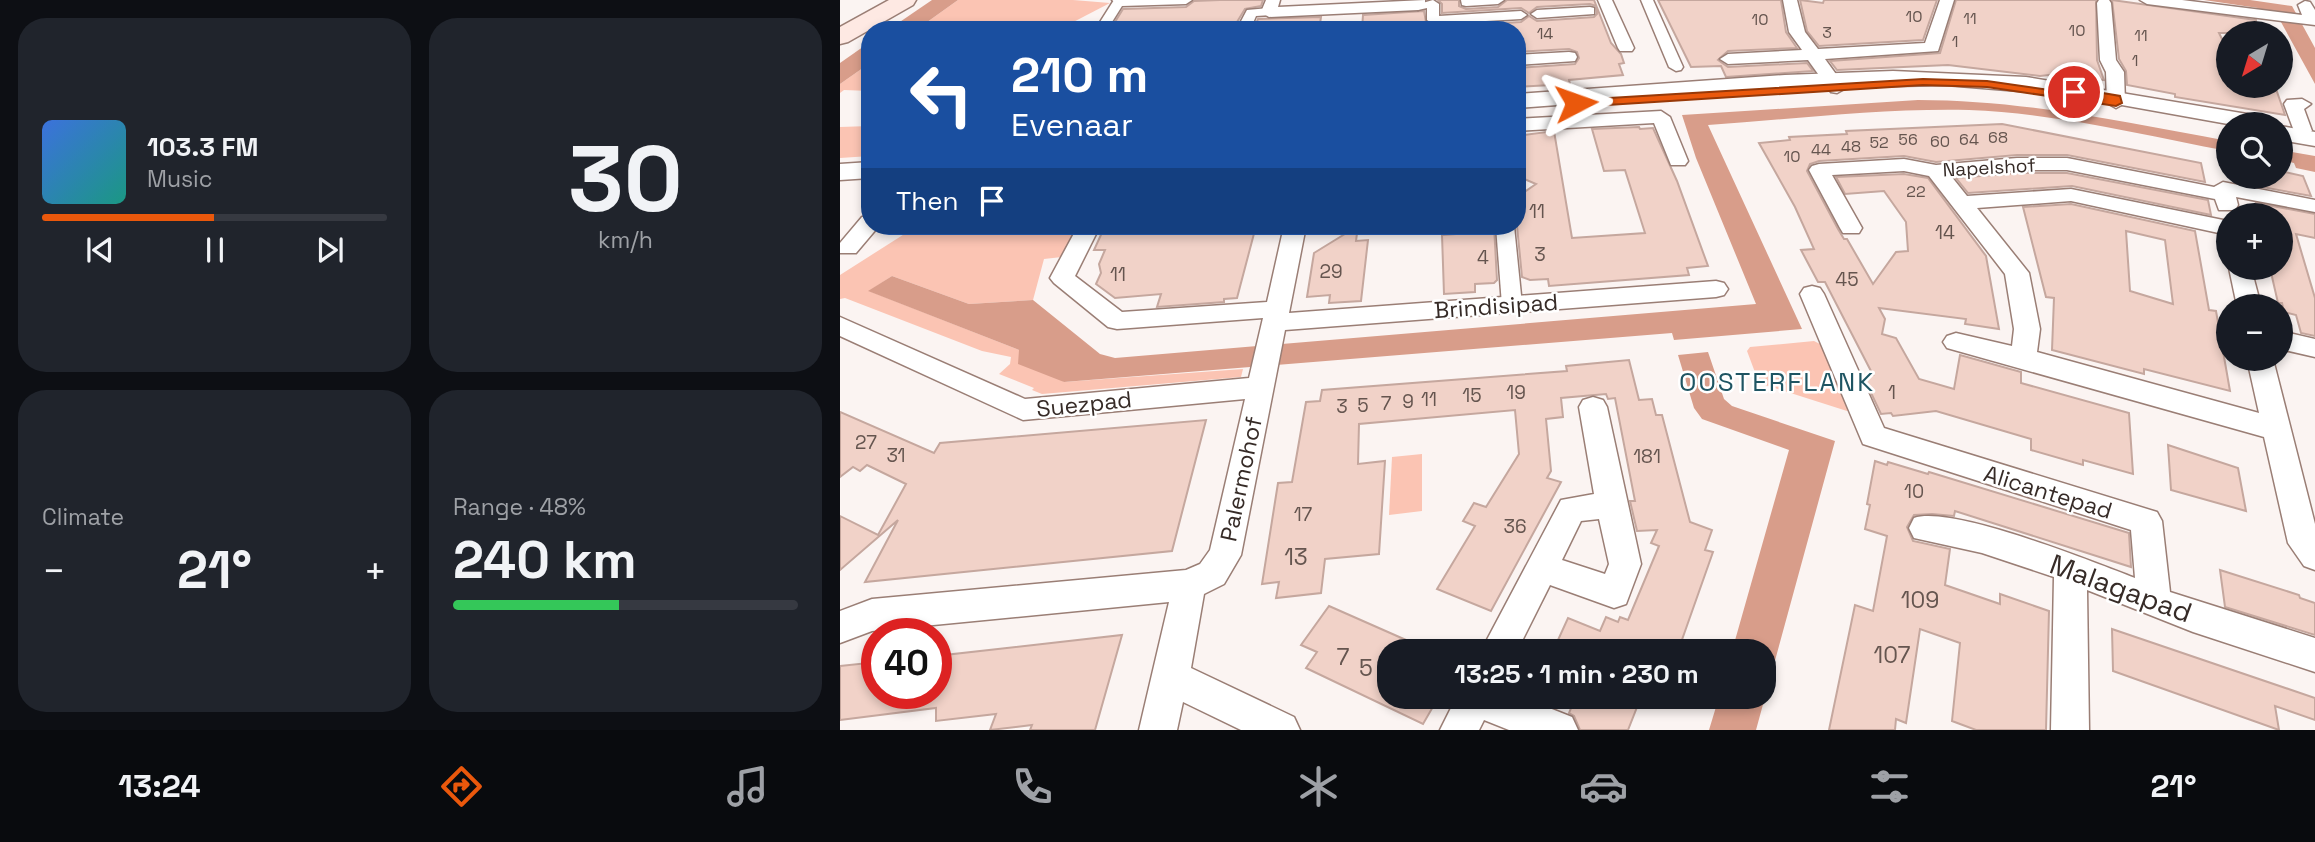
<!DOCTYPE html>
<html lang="en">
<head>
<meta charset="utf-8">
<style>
  body { margin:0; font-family:"Space Grotesk",sans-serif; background:#20242c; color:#f1f3f6; height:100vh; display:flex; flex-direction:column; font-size:26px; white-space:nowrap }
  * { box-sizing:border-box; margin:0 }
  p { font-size:23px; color:#9ea1a6 }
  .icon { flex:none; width:38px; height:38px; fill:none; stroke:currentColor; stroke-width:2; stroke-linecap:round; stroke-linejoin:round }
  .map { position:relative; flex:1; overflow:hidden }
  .side { display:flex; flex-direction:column; gap:18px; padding:18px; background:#0d0f14; width:840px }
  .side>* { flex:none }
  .banner { position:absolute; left:21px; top:21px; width:665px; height:214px; border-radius:28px; box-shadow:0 4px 10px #0003; background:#1a4fa0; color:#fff; overflow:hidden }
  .needle { width:46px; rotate:218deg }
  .tools { position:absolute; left:1376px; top:21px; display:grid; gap:14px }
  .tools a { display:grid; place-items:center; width:77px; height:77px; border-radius:50%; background:#171b24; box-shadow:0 4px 10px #0003; font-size:35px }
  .speed { position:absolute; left:21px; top:618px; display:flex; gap:14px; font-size:35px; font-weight:700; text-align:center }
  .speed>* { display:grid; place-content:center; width:91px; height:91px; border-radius:50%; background:#171b24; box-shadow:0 4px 10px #0003; line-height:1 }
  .speed .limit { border:10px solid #d22; background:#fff; color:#111 }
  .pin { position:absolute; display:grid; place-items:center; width:60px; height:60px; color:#fff; margin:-30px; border:4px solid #fff; border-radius:50%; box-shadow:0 2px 7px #0007 }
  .me { position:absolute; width:77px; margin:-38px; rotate:86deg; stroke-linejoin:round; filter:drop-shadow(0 0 5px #0008) }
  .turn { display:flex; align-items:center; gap:24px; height:147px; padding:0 35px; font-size:32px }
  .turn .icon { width:91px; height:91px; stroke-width:2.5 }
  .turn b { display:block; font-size:49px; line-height:60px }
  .then { display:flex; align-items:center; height:66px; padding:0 35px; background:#0003; gap:14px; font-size:26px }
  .big { font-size:52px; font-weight:600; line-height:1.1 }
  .side .card { flex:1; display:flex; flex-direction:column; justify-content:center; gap:10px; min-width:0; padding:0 24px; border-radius:28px; background:#20242c }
  .side .dial { align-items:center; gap:0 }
  .dial b { font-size:91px; line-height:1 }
  .song { display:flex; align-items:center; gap:21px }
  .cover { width:84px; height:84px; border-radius:10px; background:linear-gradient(135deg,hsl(220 70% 55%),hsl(170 70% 35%)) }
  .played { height:7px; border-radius:4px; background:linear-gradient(90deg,#ea580c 50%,#363941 50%) }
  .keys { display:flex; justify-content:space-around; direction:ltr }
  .heat { display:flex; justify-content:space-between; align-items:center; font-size:38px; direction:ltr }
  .charge { height:10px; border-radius:5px; background:linear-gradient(90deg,#34c759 48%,#363941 0) }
  .side .tiles { flex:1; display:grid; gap:18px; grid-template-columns:repeat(2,1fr) }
  .trip { position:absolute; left:537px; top:639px; width:399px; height:70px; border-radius:28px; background:#171b24; box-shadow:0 4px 10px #0003; font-weight:600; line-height:70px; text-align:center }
  .tab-bar { display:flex; height:112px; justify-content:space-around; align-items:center; background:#090b0e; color:#9ea1a6 }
  .tab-bar .icon { width:49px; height:49px }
  .tab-bar .selected { color:#ea580c }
  .tab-bar b { font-size:32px; color:#f1f3f6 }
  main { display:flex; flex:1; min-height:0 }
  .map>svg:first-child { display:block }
</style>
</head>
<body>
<main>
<section class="side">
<div class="tiles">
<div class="card">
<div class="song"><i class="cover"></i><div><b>103.3 FM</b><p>Music</p></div></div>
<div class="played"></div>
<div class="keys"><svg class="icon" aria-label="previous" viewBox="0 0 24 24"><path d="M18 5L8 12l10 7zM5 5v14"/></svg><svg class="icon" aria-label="pause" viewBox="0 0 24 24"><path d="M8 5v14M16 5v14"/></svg><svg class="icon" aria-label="next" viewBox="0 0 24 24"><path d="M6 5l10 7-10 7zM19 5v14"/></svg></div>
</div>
<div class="card dial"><b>30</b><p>km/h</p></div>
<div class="card"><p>Climate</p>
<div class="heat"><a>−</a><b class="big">21°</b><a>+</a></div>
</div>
<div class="card"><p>Range · 48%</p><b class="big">240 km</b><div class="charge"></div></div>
</div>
</section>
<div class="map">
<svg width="1475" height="730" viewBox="0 0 1475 730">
  <rect width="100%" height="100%" fill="#fbf4f2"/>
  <g fill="#fbc4b3">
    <path d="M118 0H233L270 3 218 30H76Z"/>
    <path d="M30 63V91L4 90 0 93V84Z"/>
    <path d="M30 126V156L0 158V127Z"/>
    <path d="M77 226H237L222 257 204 259 193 300 129 304 52 276 29 291 179 350 224 382 403 369 401 377 202 394 192 390 194 388 159 374 170 364 171 357 142 351 5 298 0 299V275Z"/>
    <path d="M974 341 982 345 1012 407 1007 411 919 383 907 351 910 347Z"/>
    <path d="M582 454V511L549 515 552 457Z"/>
  </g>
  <g fill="#d89d8a">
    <path d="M92 0H118L76 30H48Z"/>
    <path d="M1364 0H1410L1452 6 1475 48V84L1436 13 1421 12 1418 8Z"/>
    <path d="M30 42V63L0 84V63Z"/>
    <path d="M1078 100C1183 100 1284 122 1388 141V151C1303 135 1216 113 1129 110 1043 108 955 119 868 125L962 329 834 340 832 333 224 382 178 364 179 350 28 291 52 276 129 304 193 300 260 354 275 358 916 304 856 158 842 115Z"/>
    <path d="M1440 150 1475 156V172L1456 168 1454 163 1440 160Z"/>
    <path d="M868 352 884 399 892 406 995 441 916 730H869L879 697 924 696V651H892L949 450 862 419 854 408 838 355Z"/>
  </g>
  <g fill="#f1d2c8" stroke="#c5a79e" stroke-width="2" fill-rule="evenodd">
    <path d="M380 0H423L421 6 405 9 397 22 381 23 373 29 270 30 283 9 346 7 354 1Z"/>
    <path d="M598 0H619V6L626 9 658 7 667 0H754L771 43 781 54 784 63 779 64 783 75 729 80 730 84 677 87V68L735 64 739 58 737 52 729 49 677 52V30H522L523 15 584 11 586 22 593 27 681 22 689 16 697 21 754 17 757 14 756 6 750 4 697 7 689 13 681 8 602 13V4Z"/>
    <path d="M818 0H941L946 32 957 48 888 51 878 60 888 67 967 63 973 71 886 77 881 66 851 67Z"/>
    <path d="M960 0 983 3 984 0H1097L1083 40 979 46 967 31Z"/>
    <path d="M1116 0H1256L1257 60 1264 80 1209 75 1200 76 1108 65 997 70 990 61 1100 53Z"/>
    <path d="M1272 0 1416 20 1415 33H1379L1388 51V86H1435L1445 115 1335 97V94L1287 85 1286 71 1279 59Z"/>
    <path d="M481 17 479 30H439L440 26 414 28 418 19Z"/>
    <path d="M1162 124 1361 163 1365 182 1227 155H1177L1096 162 1064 156 979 161 970 164 967 171 998 229 1004 239H1007L1033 284 1056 252 1068 251 1066 222 1044 191 1005 194 996 177 1064 174 1088 178 1146 256 1159 329 1125 324 1126 319 1039 308 1045 319 1042 334 1056 338 1079 379 1114 389 1120 355 1181 372V383L1289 413 1293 474 1243 460V465L1191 450V439L1096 411 1053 416 1051 413 1041 414 1023 376 1033 375 985 282H978L961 250 974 249 955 207 919 143 950 140 949 137 1007 134 1006 131Z"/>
    <path d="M799 127 800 129 813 128 837 181 868 266 847 268 849 275 709 286 708 279 690 280 682 277 677 226V197L696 184 677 176V136L714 131 732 238 805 233 785 170 764 171 752 129Z"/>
    <path d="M1440 171 1463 176 1471 196 1411 185 1409 177H1440Z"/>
    <path d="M1177 173H1227L1368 200 1371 215 1232 186 1128 193 1116 178Z"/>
    <path d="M1416 203 1475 214V238L1456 234 1475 298V336L1461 333 1456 315 1444 312 1442 303H1438L1430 268H1440V215H1419Z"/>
    <path d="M1231 204 1355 231 1369 310 1376 311 1390 391 1304 369V374L1212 350 1214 298 1206 297 1183 207ZM1286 231 1325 240 1333 304 1290 291Z"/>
    <path d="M265 226H416L397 298 384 299V302L317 307 321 294 275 298 256 284 261 273 259 264 265 250H254Z"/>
    <path d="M518 226 516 241 528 240 521 301 489 303 490 295 467 297 474 253Z"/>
    <path d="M614 226H654L657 280 654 283 635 284V292L604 294 602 235 615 234Z"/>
    <path d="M789 360 799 400 812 399 816 415H822L850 522 872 530 865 550 873 552 838 651H713L728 618 760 631 766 617 778 622 780 617 788 620 819 546 811 543 817 530 797 531 790 501H795L775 398 768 399 766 394 721 398 723 417 706 419 711 471 707 478 721 482 651 611 597 589 635 526 623 521 634 503 646 507 679 454 675 410 519 424 518 464 545 461 539 554 485 559 481 593 436 598 439 582 422 584 438 483 452 482 466 402 480 401 482 390 727 371 726 366Z"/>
    <path d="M0 412 94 453 100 443 366 420 332 551 25 582 58 520 0 570V516L38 535 66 484 27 465 20 471 13 467 0 477Z"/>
    <path d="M1328 445 1398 468 1406 511 1331 490Z"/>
    <path d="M1035 461 1047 465 1048 462 1088 474 1089 472 1289 533 1291 567 1115 511 1114 516 1092 514 1074 515 1067 527 1073 541 1110 549 1105 585 1160 604V594L1209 611 1206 730H1136L1112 721 1120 643 1080 629 1066 723 1056 719 1055 730H989L1015 605 1033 611 1047 536 1025 529 1030 505 1027 504Z"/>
    <path d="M1380 570 1459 595 1460 598 1475 603V635L1385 607Z"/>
    <path d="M489 606 591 651H550V696H576L594 705 583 724 466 668 477 652 461 645Z"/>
    <path d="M1272 629 1475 698V720L1435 706 1439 730 1273 671Z"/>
    <path d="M282 635 255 730H190L192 725 150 730 156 714 96 721V708L0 720V666L37 662V693H96V656Z"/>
    <path d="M736 696H785L799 702 788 730H740L734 716 729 713Z"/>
  </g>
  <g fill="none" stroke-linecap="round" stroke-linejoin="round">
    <defs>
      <g id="pedestrian">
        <path d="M274 0H352L346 4 282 6 267 30H255Z"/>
        <path d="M593 0 599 4V16L681 11 687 15 681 19 593 24 587 20V8L578 10 572 6Z"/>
        <path d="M621 0H664L658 4 626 6 622 5Z"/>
        <path d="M801 0H813L843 67 841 70 836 71 829 67Z"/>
        <path d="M750 7 754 8V14L697 18 691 14 697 10Z"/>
        <path d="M429 8 435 12 433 15 416 16 410 30H375L381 26 399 25 407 10Z"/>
        <path d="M656 226H674L682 305 679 310H665L662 305Z"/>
      </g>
      <g id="minor">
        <path d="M272 0H286V1L279 5Z"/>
        <path d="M426 0H440L438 7 585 0V6L578 10 429 17 421 12Z"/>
        <path d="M758 0H772L794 48 792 51H780L778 48Z"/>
        <path d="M943 0H957L965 32 978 49 1085 43 1100 0H1114L1098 51 985 59 1006 88 997 93 991 92 968 60 888 64 880 59 888 54 962 50 949 32Z"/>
        <path d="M1259 0H1269L1271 3 1276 60 1284 72 1285 103 1276 108 1267 103 1266 72 1260 60 1257 3Z"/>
        <path d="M1300 0H1342L1462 15 1458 5 1465 1 1470 2 1475 10V25L1307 4Z"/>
        <path d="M729 52 735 53 737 57 735 61 677 65V55Z"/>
        <path d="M1462 99 1471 104 1464 109 1472 131 1463 137 1454 131 1444 104 1447 100Z"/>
        <path d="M821 111 830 117 848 161 845 165H831L814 123 677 131V119Z"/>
        <path d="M1177 158H1227L1374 187 1383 182 1475 200V212L1396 197 1398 205 1395 210H1379L1375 199 1227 170H1177L1111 176 1127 196 1231 189 1388 221V235L1231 201 1137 208 1189 273 1200 329 1197 352 1419 413 1407 359H1433L1475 524V570L1464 566 1448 543 1424 437 1107 348 1103 342 1107 336 1116 333 1172 346 1174 329 1165 274 1089 176 1064 171 992 175 1022 228 1019 233H1003L1000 228 969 170 972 166 979 164 1064 159 1096 165Z"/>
        <path d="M30 216V226L38 227 16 253H0V243L22 217Z"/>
        <path d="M238 226H260L235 276 282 312 427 302 444 226H466L449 313 876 281 884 283 888 289 884 295 876 297 445 330 401 555 384 584 364 594 351 668 454 717 460 730H401L343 702 337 730H299L329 602 32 631 0 643V611L32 599 346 570 360 564 370 550 405 399 183 420 0 336V317L185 399 409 378 423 318 277 329 268 327 214 283 210 278Z"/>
        <path d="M1389 268H1411L1421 306H1397Z"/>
        <path d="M972 286 980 288 984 294 1044 428 1317 512 1322 521 1330 592 1475 638V672L1353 632 1247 590 1249 730H1211L1214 577 1142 553 1074 538 1069 528 1074 518C1112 505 1253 562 1295 578L1291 530 1023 444 960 294 964 288Z"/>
        <path d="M1440 331 1475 339V357L1440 349Z"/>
        <path d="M753 397 763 400 767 407 801 564 786 604 774 608 710 585 677 651H641L721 500 754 494 739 407 743 400ZM759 519 769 564 765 574 722 560 741 521Z"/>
        <path d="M617 696H679L732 717 738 730H669L644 720 639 730H600Z"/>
      </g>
      <g id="tertiary">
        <path d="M1053 71 1186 77 1425 117 1433 119 1437 124H1388L1226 95 1106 85 945 88 677 108V94L945 75Z"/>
        <path d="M1440 126 1475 132V146L1440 140Z"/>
        <path d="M30 162V178L0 180V164Z"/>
      </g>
      <path id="secondary" d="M49 0H76L73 5 8 42 0 44V27Z"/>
    </defs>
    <use href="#pedestrian" stroke="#9a7e75" stroke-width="3"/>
    <use href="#minor" stroke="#9a7e75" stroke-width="3"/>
    <use href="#tertiary" stroke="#9a7e75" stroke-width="3"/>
    <use href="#secondary" stroke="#9a7e75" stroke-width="3"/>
    <use href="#pedestrian" fill="#fff" fill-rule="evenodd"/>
    <use href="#minor" fill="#fff" fill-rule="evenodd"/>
    <use href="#tertiary" fill="#fff" fill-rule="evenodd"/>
    <use href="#secondary" fill="#fee9e3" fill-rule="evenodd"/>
  </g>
  <path fill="#ea580c" stroke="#983908" stroke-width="2" d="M1083 79 1147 81 1230 93 1234 88 1280 96 1282 103 1276 106 1147 87 1083 85 736 107 731 103 736 100Z"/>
  <g text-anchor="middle" stroke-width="5" stroke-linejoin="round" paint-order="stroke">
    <g font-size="16" fill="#65554f">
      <text x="1074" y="22">10</text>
      <text x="1130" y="24">11</text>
      <text x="920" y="25">10</text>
      <text x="1237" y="36">10</text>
      <text x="987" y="38">3</text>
      <text x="705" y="39">14</text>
      <text x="1301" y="41">11</text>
      <text x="1115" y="47">1</text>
      <text x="1295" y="66">1</text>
      <text x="1158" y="143">68</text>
      <text x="1068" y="145">56</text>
      <text x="1129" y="145">64</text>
      <text x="1100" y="147">60</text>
      <text x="1039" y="148">52</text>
      <text x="1011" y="152">48</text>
      <text x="981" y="155">44</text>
      <text x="952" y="162">10</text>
      <text x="1076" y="197">22</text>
    </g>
    <g font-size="19" fill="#362b27" stroke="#fff">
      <text transform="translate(1149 167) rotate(-3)" y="7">Napelshof</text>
    </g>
    <g font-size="19" fill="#65554f">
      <text x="697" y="218">11</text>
      <text x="1105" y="239">14</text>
      <text x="700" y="261">3</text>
      <text x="643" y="264">4</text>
      <text x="491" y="278">29</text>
      <text x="278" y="281">11</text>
      <text x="1007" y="286">45</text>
      <text x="676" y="399">19</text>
      <text x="1052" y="399">1</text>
      <text x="632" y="402">15</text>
      <text x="589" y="406">11</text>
      <text x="568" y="408">9</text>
      <text x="546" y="410">7</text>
      <text x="523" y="412">5</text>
      <text x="502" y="413">3</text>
      <text x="26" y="449">27</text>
      <text x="56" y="462">31</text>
      <text x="807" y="463">181</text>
      <text x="1074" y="498">10</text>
      <text x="463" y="521">17</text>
      <text x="675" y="533">36</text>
    </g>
    <g font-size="23" fill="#362b27" stroke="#fff">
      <text transform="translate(656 306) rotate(-4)" y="8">Brindisipad</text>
      <text transform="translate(244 404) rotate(-6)" y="8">Suezpad</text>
      <text transform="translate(401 479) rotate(-78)" y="8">Palermohof</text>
      <text transform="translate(1208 492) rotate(17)" y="8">Alicantepad</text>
    </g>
    <g font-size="23" fill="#65554f">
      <text x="456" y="565">13</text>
      <text x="1080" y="608">109</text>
      <text x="1052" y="663">107</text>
      <text x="503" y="665">7</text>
      <text x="526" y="676">5</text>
    </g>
    <g font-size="26" letter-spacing="2" fill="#1f5563" stroke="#fff">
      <text x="937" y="391">OOSTERFLANK</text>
    </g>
    <g font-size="28" fill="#362b27" stroke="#fff">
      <text transform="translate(1281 588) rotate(20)" y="10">Malagapad</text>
    </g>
  </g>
</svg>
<div class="tools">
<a><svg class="needle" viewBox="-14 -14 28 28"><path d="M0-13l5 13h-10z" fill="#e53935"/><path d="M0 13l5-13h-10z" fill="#9ea1a6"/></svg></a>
<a><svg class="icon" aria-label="search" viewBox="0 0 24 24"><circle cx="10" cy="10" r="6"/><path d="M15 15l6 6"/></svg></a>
<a>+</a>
<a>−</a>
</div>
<div class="speed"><div class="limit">40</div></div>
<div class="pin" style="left:1234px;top:92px;background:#d93025"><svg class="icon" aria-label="arrive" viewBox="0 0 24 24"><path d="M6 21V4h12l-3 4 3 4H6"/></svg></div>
<svg class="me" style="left:736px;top:103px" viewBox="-20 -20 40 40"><path d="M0-17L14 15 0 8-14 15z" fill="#ea580c" stroke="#fff" stroke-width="4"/></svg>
<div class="trip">13:25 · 1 min · 230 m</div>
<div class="banner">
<div class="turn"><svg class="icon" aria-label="left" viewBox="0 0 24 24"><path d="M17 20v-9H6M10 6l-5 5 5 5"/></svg><div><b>210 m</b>Evenaar</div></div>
<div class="then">Then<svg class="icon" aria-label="arrive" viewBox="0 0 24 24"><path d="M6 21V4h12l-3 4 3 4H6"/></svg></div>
</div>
</div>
</main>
<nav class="tab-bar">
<b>13:24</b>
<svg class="icon selected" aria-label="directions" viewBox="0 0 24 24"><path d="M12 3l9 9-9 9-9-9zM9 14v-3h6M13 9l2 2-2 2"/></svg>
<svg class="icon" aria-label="music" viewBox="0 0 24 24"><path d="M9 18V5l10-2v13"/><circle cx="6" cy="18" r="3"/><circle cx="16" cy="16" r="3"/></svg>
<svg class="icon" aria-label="phone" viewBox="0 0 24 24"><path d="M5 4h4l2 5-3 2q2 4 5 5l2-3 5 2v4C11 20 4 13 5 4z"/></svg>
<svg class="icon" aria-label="climate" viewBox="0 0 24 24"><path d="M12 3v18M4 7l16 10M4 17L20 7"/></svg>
<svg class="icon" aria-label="car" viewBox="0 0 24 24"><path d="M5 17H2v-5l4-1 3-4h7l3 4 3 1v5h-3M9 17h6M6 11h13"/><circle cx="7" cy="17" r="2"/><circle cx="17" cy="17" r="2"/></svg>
<svg class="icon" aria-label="filters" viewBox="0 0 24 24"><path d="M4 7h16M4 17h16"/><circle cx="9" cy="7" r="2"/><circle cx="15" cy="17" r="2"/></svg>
<b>21°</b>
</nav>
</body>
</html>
